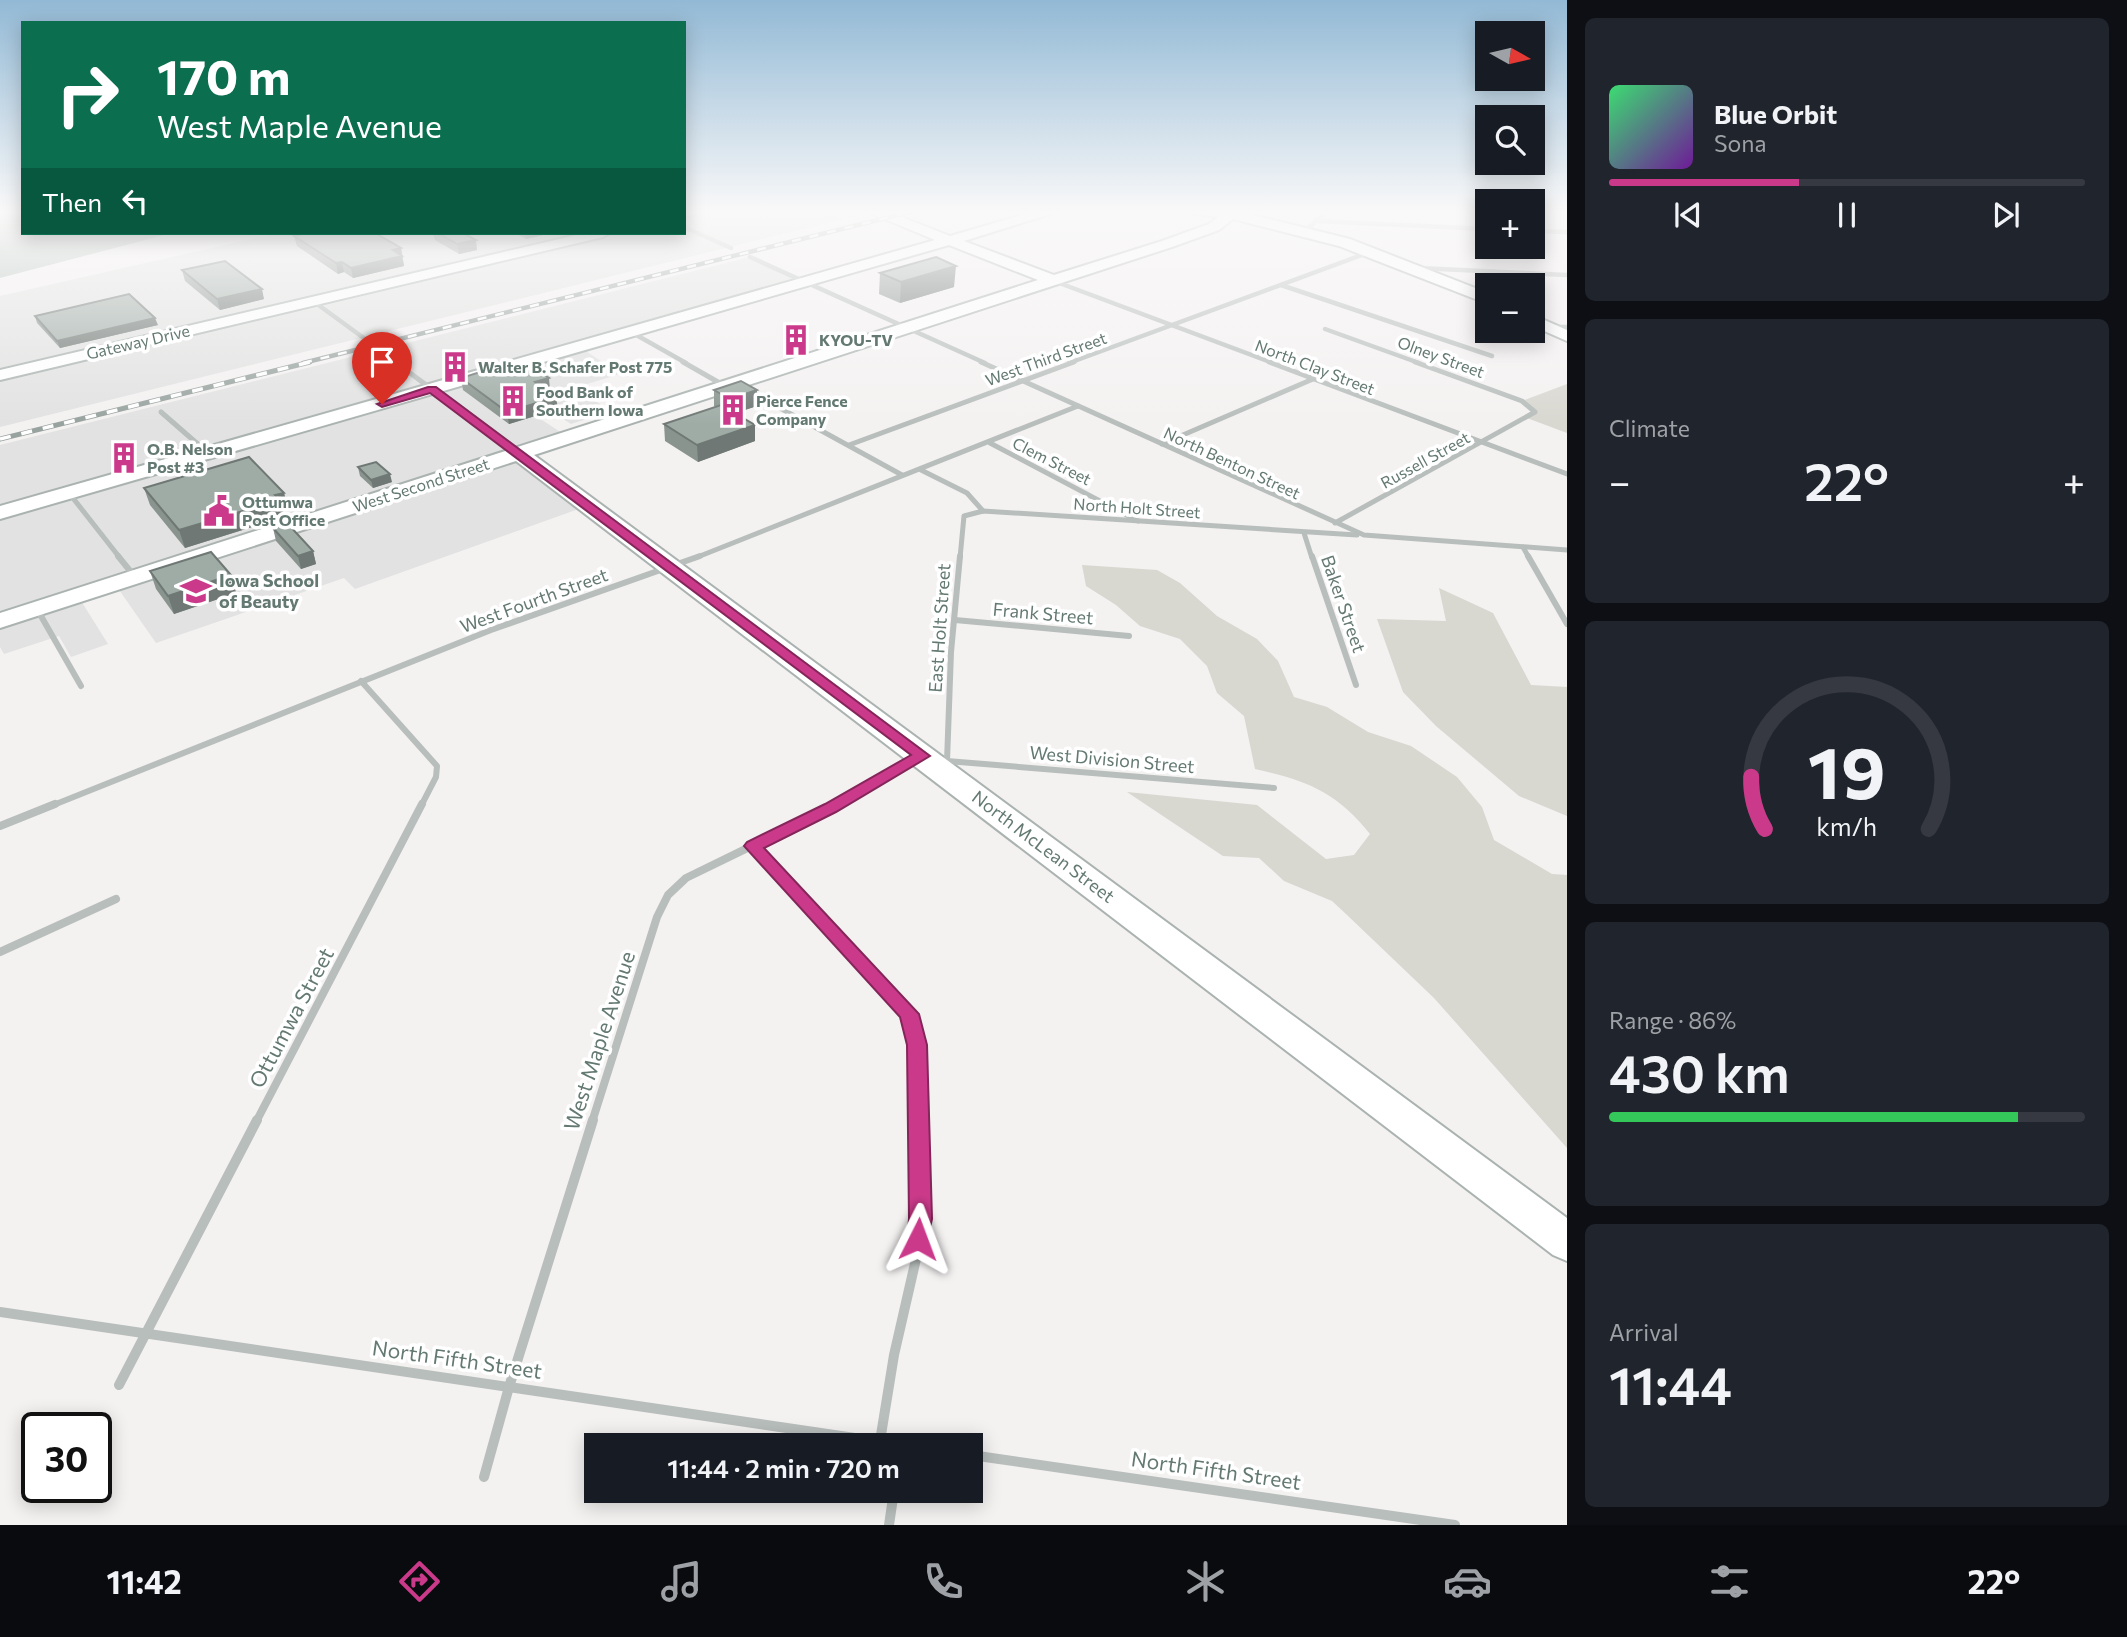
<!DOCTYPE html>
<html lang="en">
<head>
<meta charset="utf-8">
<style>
  body { margin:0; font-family:Commissioner,sans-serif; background:#20242c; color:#f1f3f6; height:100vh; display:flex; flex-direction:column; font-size:26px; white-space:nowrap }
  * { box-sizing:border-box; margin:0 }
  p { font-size:23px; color:#9ea1a6 }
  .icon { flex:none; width:38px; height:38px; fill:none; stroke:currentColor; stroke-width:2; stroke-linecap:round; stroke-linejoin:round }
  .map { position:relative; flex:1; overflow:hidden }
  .side { display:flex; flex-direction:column; gap:18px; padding:18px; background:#0d0f14; width:560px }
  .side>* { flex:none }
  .guide { position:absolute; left:21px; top:21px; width:665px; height:214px; border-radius:0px; box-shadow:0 4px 18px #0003; background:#0b6e4f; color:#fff; overflow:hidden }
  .needle { width:46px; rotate:98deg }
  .fabs { position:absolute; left:1475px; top:21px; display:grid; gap:14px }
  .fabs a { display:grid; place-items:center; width:70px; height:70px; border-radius:0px; background:#171b24; box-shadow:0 4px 18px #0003; font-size:35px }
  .speed { position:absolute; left:21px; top:1412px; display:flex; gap:14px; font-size:35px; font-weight:700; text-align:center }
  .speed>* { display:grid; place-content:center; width:91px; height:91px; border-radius:50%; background:#171b24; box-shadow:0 4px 18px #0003; line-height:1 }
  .speed .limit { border:4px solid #111; border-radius:10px; background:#fff; color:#111 }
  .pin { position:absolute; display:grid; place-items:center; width:60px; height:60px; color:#fff; margin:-72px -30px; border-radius:50% 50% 50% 0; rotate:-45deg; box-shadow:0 0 7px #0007 }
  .pin .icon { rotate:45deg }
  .me { position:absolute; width:77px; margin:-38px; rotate:3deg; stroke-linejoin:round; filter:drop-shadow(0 0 5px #0008) }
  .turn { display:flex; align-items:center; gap:24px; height:147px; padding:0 21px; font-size:32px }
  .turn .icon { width:91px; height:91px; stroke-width:2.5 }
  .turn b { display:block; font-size:49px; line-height:60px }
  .then { display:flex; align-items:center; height:66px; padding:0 21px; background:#0003; gap:14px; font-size:26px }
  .big { font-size:52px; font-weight:600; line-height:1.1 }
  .side .card { flex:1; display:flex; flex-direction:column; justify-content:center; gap:10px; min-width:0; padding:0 24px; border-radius:10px; background:#20242c }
  .side .dial { align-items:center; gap:0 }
  .dial svg { height:182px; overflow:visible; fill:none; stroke:#363941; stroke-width:7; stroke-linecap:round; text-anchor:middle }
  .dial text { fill:#f1f3f6; stroke:none }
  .song { display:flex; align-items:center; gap:21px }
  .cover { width:84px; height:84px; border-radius:10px; background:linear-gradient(135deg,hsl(140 70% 55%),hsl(280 70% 35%)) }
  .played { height:7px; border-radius:4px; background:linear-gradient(90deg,#cb3a8a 40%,#363941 40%) }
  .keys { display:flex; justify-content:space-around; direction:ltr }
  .heat { display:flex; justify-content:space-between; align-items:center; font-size:38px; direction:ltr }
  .charge { height:10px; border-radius:5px; background:linear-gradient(90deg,#34c759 86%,#363941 0) }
  .trip { position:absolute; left:584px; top:1433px; width:399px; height:70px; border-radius:0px; background:#171b24; box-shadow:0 4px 18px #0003; font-weight:600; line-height:70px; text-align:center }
  .menu { display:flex; height:112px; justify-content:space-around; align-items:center; background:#090b0e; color:#9ea1a6 }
  .menu .icon { width:49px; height:49px }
  .menu .selected { color:#cb3a8a }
  .menu b { font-size:32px; color:#f1f3f6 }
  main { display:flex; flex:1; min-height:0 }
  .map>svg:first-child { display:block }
</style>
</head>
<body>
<main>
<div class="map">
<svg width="1567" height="1525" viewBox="0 0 1567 1525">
  <rect width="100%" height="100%" fill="#f4f1f1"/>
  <g fill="#e1e2e1">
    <path d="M684 210H880L0 427V296L278 233H684Z"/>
    <path d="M750 257 803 282 580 347 620 374 574 388 611 411 571 424 554 413 539 418 568 437 520 453 587 506 355 589 344 578 156 643 115 584 78 596 108 644 71 657 59 636 4 654 0 647V445Z"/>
  </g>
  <g fill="#d8d7d0">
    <path d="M1567 384V433L1527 418 1535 412 1522 401Z"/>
    <path d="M1082 565 1157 570 1180 583 1217 616 1257 639 1278 661 1294 697 1327 707 1368 732 1411 746 1457 777 1482 807 1494 840 1552 874 1567 875V1148L1434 998 1346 914 1332 901 1284 881 1259 858 1223 856 1127 792 1257 805 1326 859 1354 855 1370 834C1337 792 1306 780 1255 769L1244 716 1217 693 1207 666 1180 639 1140 626 1116 605 1086 586Z"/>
    <path d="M1439 588 1493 613 1531 685 1567 687V816L1519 796 1436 726 1403 692 1377 619 1446 621Z"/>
  </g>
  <path fill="#b1c0b8" d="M0 210H23V233H172L0 278Z"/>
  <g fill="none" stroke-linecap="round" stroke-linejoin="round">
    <defs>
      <g id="secondary">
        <path d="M684 210H708L684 217Z"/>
        <path d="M863 210H884L950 236 1039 210H1063L964 241 1054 275 1162 241 1209 224 1218 217 1195 214 1188 210H1243L1241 212 1350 239 1488 293V304L1339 246 1233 219 1219 230 1172 247 534 455 1567 1218V1261L1553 1255 516 461 0 628V613L1038 280 949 245 0 519V506L935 240Z"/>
        <path d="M585 233H610L603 237 0 380V370Z"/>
        <path d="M1533 315 1567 330V341L1533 326Z"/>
      </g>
    </defs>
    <use href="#secondary" stroke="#aab3b0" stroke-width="4"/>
    <g stroke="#b7bebb" stroke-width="4.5">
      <path d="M1317 221 1488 229"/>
      <path d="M684 227 731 248"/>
      <path d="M1305 231 1328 210"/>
      <path d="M1533 231 1567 232"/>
      <path d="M750 257 985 363"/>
      <path d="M1418 268 1567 275"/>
      <path d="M1054 281 1273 363"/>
      <path d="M1281 285 1492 356"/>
      <path d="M313 301 398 363"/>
      <path d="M1551 327H1567"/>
      <path d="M1325 329 1419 363"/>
      <path d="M631 332 686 363"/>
      <path d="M1069 363 1370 252"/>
    </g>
    <g stroke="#b7bebb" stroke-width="5">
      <path d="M395 362 519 453"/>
      <path d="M683 362 725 386"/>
      <path d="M981 362 1364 535 1567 550"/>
      <path d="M1269 362 1567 474"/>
      <path d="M751 392 902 475"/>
      <path d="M161 412 208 453"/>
      <path d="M990 443 1138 521"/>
      <path d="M1162 444 1313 379"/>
      <path d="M849 445 1074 362"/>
      <path d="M921 470 967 493 983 511"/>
      <path d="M69 493 120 558"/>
      <path d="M1335 523 1535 412 1522 401 1415 362"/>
      <path d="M1304 533 1312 558"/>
      <path d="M1523 547 1529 558"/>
      <path d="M695 558 1078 406"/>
      <path d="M960 558 964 516 983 511 1357 535"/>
    </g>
    <g stroke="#b7bebb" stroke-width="6">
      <path d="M118 556 135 577"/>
      <path d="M1312 556 1356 685"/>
      <path d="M1528 556 1567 624"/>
      <path d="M37 609 81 686"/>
      <path d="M955 620 1129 636"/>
      <path d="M361 681 437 766 436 777 421 806"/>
      <path d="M947 761 951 652 960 556"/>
      <path d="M947 761 1274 788"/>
      <path d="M51 806 491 630 700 556"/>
      <path d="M835 806 917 759"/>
    </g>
    <g stroke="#b7bebb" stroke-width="8">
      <path d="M0 826 55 804"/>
      <path d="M753 846 909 1014 917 1045 918 1122"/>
      <path d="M0 952 116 899"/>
      <path d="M256 1122 422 804"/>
      <path d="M592 1122 657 917 668 895 686 878 838 804"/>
    </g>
    <g stroke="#b7bebb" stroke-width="10">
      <path d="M0 1312 909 1446"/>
      <path d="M119 1385 257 1120"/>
      <path d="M880 1441 894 1355 916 1259 920 1219 918 1120"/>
      <path d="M971 1455 1455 1525"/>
      <path d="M484 1477 509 1387 593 1120"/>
      <path d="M889 1525 894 1491"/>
    </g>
    <use href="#secondary" fill="#fff" fill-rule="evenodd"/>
    <defs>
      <path id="rail-far1" d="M303 363 918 210"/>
      <path id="rail" d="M0 439 310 362"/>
    </defs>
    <use href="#rail-far1" stroke="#98a39f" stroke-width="4.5"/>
    <use href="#rail" stroke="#98a39f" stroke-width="5"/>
    <use href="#rail-far1" stroke="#fff" stroke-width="2.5" stroke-dasharray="9" stroke-linecap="butt"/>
    <use href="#rail" stroke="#fff" stroke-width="3.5" stroke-dasharray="11" stroke-linecap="butt"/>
  </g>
  <g fill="#89948f">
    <path d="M433 233H463L477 250 459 254 435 240Z"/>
    <path d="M515 233H552L526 239Z"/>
    <path d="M294 236 401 248 404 266 353 278 344 272 338 274 297 246Z"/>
    <path d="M182 270 264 299 220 310 185 281Z"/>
    <path d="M880 273 954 287 900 303 879 294Z"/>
    <path d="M35 316 158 325 60 348 37 323Z"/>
    <path d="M507 371 550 390 547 391 558 409 509 424 463 390 461 378Z"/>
    <path d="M714 390H757V406L735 413 755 441 698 462 665 441 664 424 716 407 714 406Z"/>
    <path d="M358 467 392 482 373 488 360 476Z"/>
    <path d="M144 488 284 493 288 510 283 511 284 517 185 548 150 505Z"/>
    <path d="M273 528 313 551 316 564 301 569 276 541Z"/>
    <path d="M150 571 231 575 236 593 174 614 156 589Z"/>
  </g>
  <g fill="#6f7874">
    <path d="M525 233H552L526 239Z"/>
    <path d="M476 240 477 250 459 254 457 244Z"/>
    <path d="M401 248 404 266 353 278 351 268 393 250Z"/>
    <path d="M342 262 344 272 338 274 336 263Z"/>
    <path d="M956 266 954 287 900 303 901 282Z"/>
    <path d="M262 289 264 299 220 310 217 299Z"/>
    <path d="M155 318 158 325 60 348 57 341Z"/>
    <path d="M549 378 550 390 536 394 535 382Z"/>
    <path d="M757 390V406L730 415V399Z"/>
    <path d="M556 397 558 409 509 424 507 412Z"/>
    <path d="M755 425V441L698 462 697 445Z"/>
    <path d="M390 474 392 482 373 488 371 480Z"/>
    <path d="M284 493 288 510 283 511 284 517 185 548 179 530Z"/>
    <path d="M313 551 316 564 301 569 298 556Z"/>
    <path d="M231 575 236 593 174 614 168 596Z"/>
  </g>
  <g fill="#9faca6" stroke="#6f7874" stroke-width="2">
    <path d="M308 233H375L401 248 393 250 402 256 351 268 342 262 336 263 294 236Z"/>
    <path d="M438 233H463L476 240 457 244Z"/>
    <path d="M936 257 956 266 901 282 880 273Z"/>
    <path d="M225 261 262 289 217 299 182 270Z"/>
    <path d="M129 294 155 318 57 341 35 316Z"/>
    <path d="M529 365 549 378 535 382 556 397 507 412 461 378 499 366 507 371Z"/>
    <path d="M741 381 757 390 730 399 714 390Z"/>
    <path d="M721 405 755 425 697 445 664 424Z"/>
    <path d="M249 457 284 493 275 495 280 500 179 530 144 488Z"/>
    <path d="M376 462 390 474 371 480 358 467Z"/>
    <path d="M288 524 313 551 298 556 273 528Z"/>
    <path d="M211 552 231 575 168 596 150 571Z"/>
  </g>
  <linearGradient id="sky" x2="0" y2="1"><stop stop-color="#92b9d5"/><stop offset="0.5" stop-color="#faf9f9"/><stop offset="1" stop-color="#faf9f9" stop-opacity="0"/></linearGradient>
  <rect width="1567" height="424" fill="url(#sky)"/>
  <path fill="#cb3a8a" stroke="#84265a" stroke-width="2" d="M428 387H436L930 756 836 812 764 848 919 1014 927 1045 932 1219 926 1246 918 1249 910 1246 907 1239 909 1219 907 1045 900 1017 744 846 747 842 825 804 911 755 430 393 382 407 377 404Z"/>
  <defs>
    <symbol id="building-bare" viewBox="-9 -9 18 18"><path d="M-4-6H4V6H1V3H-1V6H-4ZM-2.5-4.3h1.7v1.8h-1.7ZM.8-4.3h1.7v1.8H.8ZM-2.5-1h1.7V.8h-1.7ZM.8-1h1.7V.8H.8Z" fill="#cb3a8a" stroke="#fff" stroke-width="2.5" paint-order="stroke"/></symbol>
    <symbol id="civic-bare" viewBox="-9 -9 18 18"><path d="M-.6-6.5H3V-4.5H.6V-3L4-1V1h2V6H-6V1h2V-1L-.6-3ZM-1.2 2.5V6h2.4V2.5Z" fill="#cb3a8a" stroke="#fff" stroke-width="2.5" paint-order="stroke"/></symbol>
    <symbol id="school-bare" viewBox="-9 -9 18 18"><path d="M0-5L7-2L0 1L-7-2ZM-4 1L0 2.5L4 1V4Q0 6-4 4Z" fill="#cb3a8a" stroke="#fff" stroke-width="2.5" paint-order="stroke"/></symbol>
  </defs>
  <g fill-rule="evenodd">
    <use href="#building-bare" x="774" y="318" width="44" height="44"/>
    <use href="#building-bare" x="433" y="345" width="44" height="44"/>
    <use href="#building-bare" x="491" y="379" width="44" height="44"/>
    <use href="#building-bare" x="711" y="388" width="44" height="44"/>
    <use href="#building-bare" x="102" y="436" width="44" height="44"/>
    <use href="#civic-bare" x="197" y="489" width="44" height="44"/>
    <use href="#school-bare" x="174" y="569" width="44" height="44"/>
  </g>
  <g text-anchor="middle" stroke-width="7" stroke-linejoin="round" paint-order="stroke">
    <g font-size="16" font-weight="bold" fill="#637971" stroke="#fff" text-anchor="start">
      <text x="819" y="346">KYOU-TV</text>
      <text x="478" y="373">Walter B. Schafer Post 775</text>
      <text x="536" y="398">Food Bank of<tspan x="536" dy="18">Southern Iowa</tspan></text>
      <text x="756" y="407">Pierce Fence<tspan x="756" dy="18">Company</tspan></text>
      <text x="147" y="455">O.B. Nelson<tspan x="147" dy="18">Post #3</tspan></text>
      <text x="242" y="508">Ottumwa<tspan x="242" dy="18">Post Office</tspan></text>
    </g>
    <g font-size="16" fill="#637971" stroke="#fff">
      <text transform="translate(138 342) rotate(-13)" y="6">Gateway Drive</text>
      <text transform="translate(1441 357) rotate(20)" y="6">Olney Street</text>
      <text transform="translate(1046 359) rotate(-20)" y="6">West Third Street</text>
      <text transform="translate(1315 367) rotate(21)" y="6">North Clay Street</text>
      <text transform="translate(1425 460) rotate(-29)" y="6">Russell Street</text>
      <text transform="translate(1052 461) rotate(27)" y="6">Clem Street</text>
      <text transform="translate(1232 463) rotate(25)" y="6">North Benton Street</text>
      <text transform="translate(421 485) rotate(-18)" y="6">West Second Street</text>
      <text transform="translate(1137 508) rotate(4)" y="6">North Holt Street</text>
    </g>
    <g font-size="18" font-weight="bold" fill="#637971" stroke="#fff" text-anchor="start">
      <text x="219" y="587">Iowa School<tspan x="219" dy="21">of Beauty</tspan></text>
    </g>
    <g font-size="18" fill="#637971" stroke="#fff">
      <text transform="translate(534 601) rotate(-20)" y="6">West Fourth Street</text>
      <text transform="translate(1343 604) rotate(71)" y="6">Baker Street</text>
      <text transform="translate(1043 614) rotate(5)" y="6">Frank Street</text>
      <text transform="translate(940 628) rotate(-86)" y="6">East Holt Street</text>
      <text transform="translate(1112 760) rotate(5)" y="6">West Division Street</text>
      <text transform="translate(1043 847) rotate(37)" y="6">North McLean Street</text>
    </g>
    <g font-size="21" fill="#637971" stroke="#fff">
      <text transform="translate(292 1018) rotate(-62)" y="7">Ottumwa Street</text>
      <text transform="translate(600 1041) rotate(-72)" y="7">West Maple Avenue</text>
      <text transform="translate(457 1360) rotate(8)" y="7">North Fifth Street</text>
      <text transform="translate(1216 1471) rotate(8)" y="7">North Fifth Street</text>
    </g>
  </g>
</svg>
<div class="fabs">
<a><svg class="needle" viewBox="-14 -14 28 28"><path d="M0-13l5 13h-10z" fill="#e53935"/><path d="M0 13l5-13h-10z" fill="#9ea1a6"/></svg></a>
<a><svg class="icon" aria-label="search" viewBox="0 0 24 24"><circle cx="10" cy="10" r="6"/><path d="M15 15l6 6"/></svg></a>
<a>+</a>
<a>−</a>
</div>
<div class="speed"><div class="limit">30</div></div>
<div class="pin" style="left:382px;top:404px;background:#d93025"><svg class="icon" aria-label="arrive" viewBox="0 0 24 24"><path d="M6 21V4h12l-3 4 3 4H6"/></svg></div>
<svg class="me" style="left:918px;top:1239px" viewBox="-20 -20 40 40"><path d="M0-17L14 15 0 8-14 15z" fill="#cb3a8a" stroke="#fff" stroke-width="4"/></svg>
<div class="trip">11:44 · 2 min · 720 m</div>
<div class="guide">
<div class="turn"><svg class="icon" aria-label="right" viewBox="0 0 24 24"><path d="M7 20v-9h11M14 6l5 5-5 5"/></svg><div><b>170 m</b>West Maple Avenue</div></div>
<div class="then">Then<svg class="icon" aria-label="left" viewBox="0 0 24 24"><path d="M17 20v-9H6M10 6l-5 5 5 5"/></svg></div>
</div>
</div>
<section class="side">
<div class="card">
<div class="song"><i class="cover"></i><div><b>Blue Orbit</b><p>Sona</p></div></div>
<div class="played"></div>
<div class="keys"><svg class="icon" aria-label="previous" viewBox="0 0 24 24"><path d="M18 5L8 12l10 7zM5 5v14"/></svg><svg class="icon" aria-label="pause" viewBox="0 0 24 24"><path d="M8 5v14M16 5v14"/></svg><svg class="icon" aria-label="next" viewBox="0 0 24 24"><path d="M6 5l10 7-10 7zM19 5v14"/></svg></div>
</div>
<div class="card"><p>Climate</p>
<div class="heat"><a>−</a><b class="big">22°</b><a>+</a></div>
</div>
<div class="card dial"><svg viewBox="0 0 100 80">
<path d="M14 69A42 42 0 1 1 86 69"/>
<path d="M14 69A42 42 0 0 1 8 46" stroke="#cb3a8a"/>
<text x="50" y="56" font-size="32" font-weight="700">19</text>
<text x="50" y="72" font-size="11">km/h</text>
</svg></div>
<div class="card"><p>Range · 86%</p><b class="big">430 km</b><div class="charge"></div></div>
<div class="card"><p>Arrival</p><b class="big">11:44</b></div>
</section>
</main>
<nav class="menu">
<b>11:42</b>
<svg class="icon selected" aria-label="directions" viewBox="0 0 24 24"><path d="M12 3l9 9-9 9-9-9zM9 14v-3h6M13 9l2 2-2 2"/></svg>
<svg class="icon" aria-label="music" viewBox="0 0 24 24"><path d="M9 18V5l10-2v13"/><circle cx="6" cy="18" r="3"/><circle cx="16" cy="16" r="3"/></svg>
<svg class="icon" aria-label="phone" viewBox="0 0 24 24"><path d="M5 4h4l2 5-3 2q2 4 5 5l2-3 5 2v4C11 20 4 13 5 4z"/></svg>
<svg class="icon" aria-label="climate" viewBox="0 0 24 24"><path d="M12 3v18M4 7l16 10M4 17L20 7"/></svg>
<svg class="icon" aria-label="car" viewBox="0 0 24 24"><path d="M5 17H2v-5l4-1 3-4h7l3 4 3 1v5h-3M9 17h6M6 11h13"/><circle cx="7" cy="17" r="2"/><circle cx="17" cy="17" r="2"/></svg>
<svg class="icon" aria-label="filters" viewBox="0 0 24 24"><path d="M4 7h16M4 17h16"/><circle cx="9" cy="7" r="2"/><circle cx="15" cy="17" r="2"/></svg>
<b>22°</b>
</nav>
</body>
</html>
